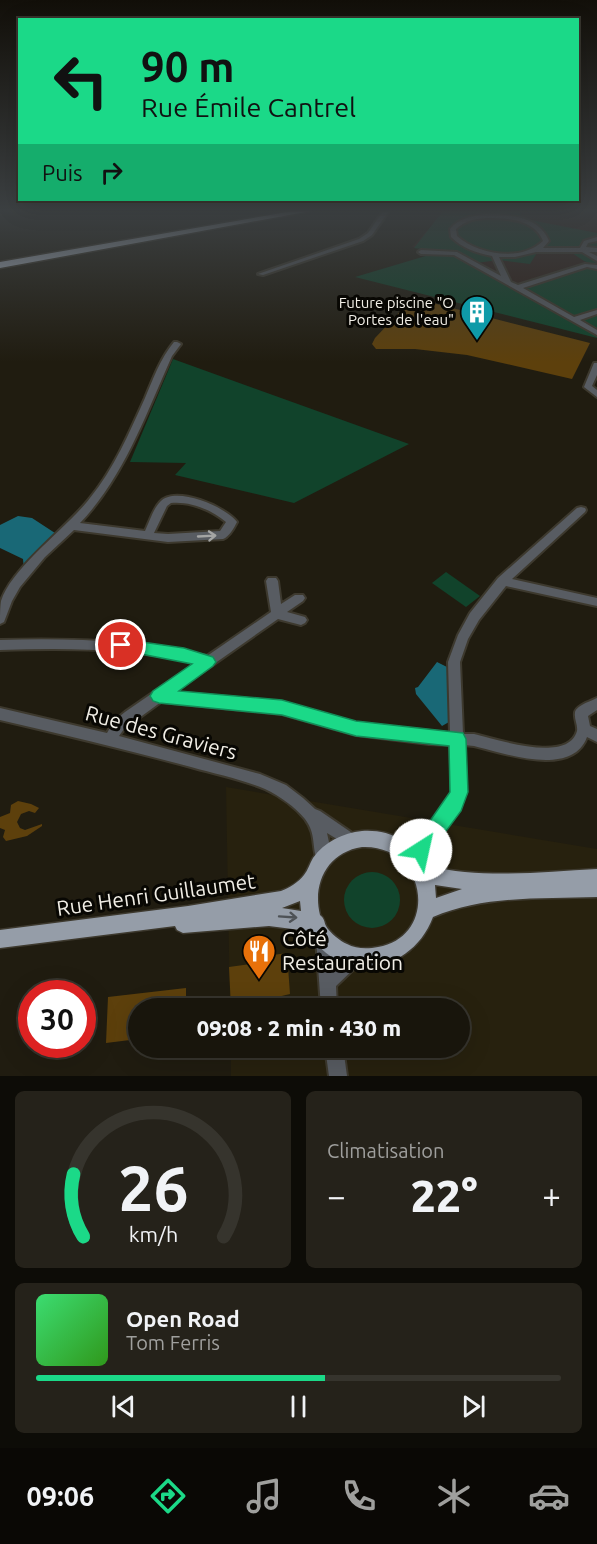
<!DOCTYPE html>
<html lang="fr">
<head>
<meta charset="utf-8">
<style>
  body { margin:0; font-family:Ubuntu,sans-serif; background:#25221a; color:#f1f3f6; height:100vh; display:flex; flex-direction:column; font-size:22px; white-space:nowrap }
  * { box-sizing:border-box; margin:0 }
  p { font-size:20px; color:#9f9f9d }
  .icon { flex:none; width:33px; height:33px; fill:none; stroke:currentColor; stroke-width:2; stroke-linecap:round; stroke-linejoin:round }
  .map { position:relative; height:1076px; overflow:hidden }
  .sheet { display:flex; flex-direction:column; gap:15px; padding:15px; background:#0d0c07; flex:1 }
  .sheet>* { flex:none }
  .top-card { position:absolute; left:18px; top:18px; width:561px; height:183px; border-radius:0px; box-shadow:0 6px 24px #0002,0 0 0 2px #36342d; background:#1bd988; color:#111; overflow:hidden }
  .speed { position:absolute; left:18px; top:980px; display:flex; gap:12px; font-size:30px; font-weight:700; text-align:center }
  .speed>* { display:grid; place-content:center; width:78px; height:78px; border-radius:50%; background:#18150c; box-shadow:0 6px 24px #0002,0 0 0 2px #36342d; line-height:1 }
  .speed .limit { border:9px solid #d22; background:#fff; color:#111 }
  .pin { position:absolute; display:grid; place-items:center; width:51px; height:51px; color:#fff; margin:-26px; border:3px solid #fff; border-radius:50%; box-shadow:0 2px 6px #0007 }
  .me { position:absolute; width:66px; margin:-33px; rotate:35deg; stroke-linejoin:round; filter:drop-shadow(0 0 4px #0008) }
  .turn { display:flex; align-items:center; gap:21px; height:126px; padding:0 24px; font-size:27px }
  .turn .icon { width:78px; height:78px; stroke-width:2.5 }
  .turn b { display:block; font-size:42px; line-height:51px }
  .then { display:flex; align-items:center; height:57px; padding:0 24px; background:#0003; gap:12px; font-size:22px }
  .big { font-size:45px; font-weight:800; line-height:1.1 }
  .sheet .tile { flex:1; display:flex; flex-direction:column; justify-content:center; gap:9px; min-width:0; padding:0 21px; border-radius:9px; background:#25221a }
  .sheet .dial { align-items:center; gap:0 }
  .dial svg { height:156px; overflow:visible; fill:none; stroke:#36342d; stroke-width:7; stroke-linecap:round; text-anchor:middle }
  .dial text { fill:#f1f3f6; stroke:none }
  .song { display:flex; align-items:center; gap:18px }
  .cover { width:72px; height:72px; border-radius:9px; background:linear-gradient(135deg,hsl(140 70% 55%),hsl(110 70% 35%)) }
  .played { height:6px; border-radius:3px; background:linear-gradient(90deg,#1bd988 55%,#36342d 55%) }
  .keys { display:flex; justify-content:space-around; direction:ltr }
  .heat { display:flex; justify-content:space-between; align-items:center; font-size:33px; direction:ltr }
  .sheet .tiles { flex:1; display:grid; gap:15px; grid-template-columns:1fr 1fr }
  .tile:last-child { grid-column:span 2 }
  .trip { position:absolute; left:128px; top:998px; width:342px; height:60px; border-radius:30px; background:#18150c; box-shadow:0 6px 24px #0002,0 0 0 2px #36342d; font-weight:800; line-height:60px; text-align:center }
  .tabs { display:flex; height:96px; justify-content:space-around; align-items:center; background:#0a0805; color:#9f9f9d }
  .tabs .icon { width:42px; height:42px }
  .tabs .current { color:#1bd988 }
  .tabs b { font-size:27px; color:#f1f3f6 }
  .map>svg:first-child { display:block }
</style>
</head>
<body>
<div class="map">
<svg width="597" height="1076" viewBox="0 0 597 1076">
  <rect width="100%" height="100%" fill="#201c10"/>
  <path fill="#27210e" d="M226 787 597 849V1076H231V1047H459V1008H230Z"/>
  <path fill="#301f18" d="M445 211H597V266L588 263 518 288 455 253 412 247Z"/>
  <g fill="#11432b">
    <path d="M443 211H521L520 218 597 233V266L584 261 572 253H537L530 264 499 260 476 263 455 251H436L414 248Z"/>
    <path d="M454 254 517 291 589 266 597 270V338L355 277 429 255Z"/>
    <path d="M173 359 409 444 294 503 175 475 186 463 130 462Z"/>
    <path d="M446 572 480 596 466 607 432 583Z"/>
    <circle cx="372" cy="900" r="28"/>
  </g>
  <g fill="#196876">
    <path d="M18 516 32 518 58 535 24 570 23 559 0 548V525Z"/>
    <path d="M437 662 447 667 449 722 442 726 416 694 415 688 418 687Z"/>
  </g>
  <g fill="#5d400c">
    <path d="M413 298 590 343 572 379 467 355 415 349H376L372 344 375 338Z"/>
    <path d="M18 801 31 804 39 808 35 813 29 811 21 814 17 822 20 828 25 830 42 824V826L27 836 6 841 3 837 5 830 0 828V817L10 813 11 805Z"/>
    <path d="M287 953 290 994 269 999 270 1008H231L229 967 266 962V956Z"/>
    <path d="M186 988V1008H138V1039L106 1043 108 997Z"/>
  </g>
  <g fill="none" stroke-linecap="round" stroke-linejoin="round">
    <defs>
      <g id="minor">
        <path d="M383 211H389L372 235 363 241 263 275 258 274 359 239 368 233Z"/>
        <path d="M486 214C510 215 539 216 549 241L543 248H580L584 241 597 237V241L588 243 586 247 597 248V252H589L597 256V261L582 252H536L515 257H499L511 282 518 285 585 264 597 265V269L587 267 523 288 574 317 597 310V314L580 320 597 330V335L454 255 421 254 418 252 421 250 457 252 501 276 492 256C476 253 462 248 451 237L450 229C459 218 472 216 486 214ZM486 218C507 218 534 219 543 241 521 262 479 255 457 236L456 229C465 221 474 219 486 218Z"/>
        <path d="M174 342H177L181 344 172 356C146 414 124 477 80 523L145 531C149 523 153 509 160 502 175 485 226 507 237 522 234 528 229 537 223 539L168 542 74 530 45 557 20 587 12 601 4 622 0 624C0 617 0 607 1 601 12 567 67 528 90 498 114 469 129 433 145 398 153 379 160 359 174 342ZM171 503C190 501 212 510 226 522L220 531 168 534 154 533 167 506Z"/>
        <path d="M594 363H597V375L592 386 597 390V397L584 387Z"/>
        <path d="M581 507 585 508 586 510 585 512 512 579 597 598V606L506 586 479 620 468 639 460 662 463 734H474C496 739 568 764 577 731 578 725 574 719 575 713 575 706 591 701 597 698V710L588 716 590 726 597 729V742L587 737C572 778 504 753 474 746L464 745 466 793 454 816 430 851 421 870 416 873 411 870 408 865 415 849 395 853 390 851 388 846 390 841 409 836 427 822 434 821 452 793 450 745 429 744 356 735 282 714 161 702 124 729 119 736 260 774 286 785 303 798 315 809 320 811 355 835 357 840 355 845 350 847 327 833 330 847V857L328 862 323 864 318 862C311 847 317 835 305 819 295 807 280 796 265 789 242 779 215 774 191 767 128 750 64 735 0 720V708L107 733 114 721 125 712 196 663C132 648 66 648 0 650V640C70 638 138 640 207 656L271 612 266 581 268 578H276L278 581 281 604 295 595H303L305 598 303 601 287 612 305 617 307 620 305 623 301 625 278 619 174 692 282 702 356 723 450 733 448 662 458 635 470 613 498 578 577 508Z"/>
        <path d="M324 930 330 932 332 938 334 965 349 950 355 948 361 950 363 956 361 962 336 986 337 1008H321L316 938 318 932Z"/>
        <path d="M325 1047H343L347 1076H329Z"/>
      </g>
      <path id="major" d="M362 831C389 829 415 842 428 866 483 879 541 872 597 869V897C542 899 484 895 433 917 412 974 338 986 308 931L269 926 183 933 177 930 175 926 0 948V930L188 906 281 891C289 888 299 882 304 875 308 870 310 863 313 858 324 842 343 833 362 831ZM362 847C427 844 440 936 378 947 368 949 356 949 347 944 340 941 330 933 326 926 324 922 325 919 320 915 312 883 328 852 362 847ZM435 885 462 889 436 898ZM300 901 301 911 282 908Z"/>
      <path id="highway" d="M293 211H311L0 268V262Z"/>
    </defs>
    <use href="#minor" stroke="#3d392e" stroke-width="4"/>
    <use href="#major" stroke="#3d392e" stroke-width="3"/>
    <use href="#highway" stroke="#3d392e" stroke-width="3"/>
    <use href="#minor" fill="#585c62" fill-rule="evenodd"/>
    <use href="#major" fill="#959da8" fill-rule="evenodd"/>
    <use href="#highway" fill="#adb7c5" fill-rule="evenodd"/>
  </g>
  <defs><path id="oneway-shaft" d="M-6 0H5M1.5-3L5.5 0L1.5 3" fill="none" stroke-width="1.6" stroke-linecap="round" stroke-linejoin="round" transform="scale(1.5)"/></defs>
  <use stroke="#a4a5a4" href="#oneway-shaft" transform="translate(207 536) rotate(-3)"/>
  <use stroke="#4e5256" href="#oneway-shaft" transform="translate(288 917) rotate(4)"/>
  <linearGradient id="sky" x2="0" y2="1"><stop stop-color="#120f09"/><stop offset="0.58" stop-color="#3c4042"/><stop offset="1" stop-color="#3c4042" stop-opacity="0"/></linearGradient>
  <rect width="597" height="362" fill="url(#sky)"/>
  <path fill="#1bd988" stroke="#128d58" stroke-width="1.5" d="M121 639 184 648 213 657 216 662 213 666 179 691 282 700 356 721 463 733 466 739 468 792 461 811 427 857 421 860 414 857 411 850 414 844 450 792 449 746 356 736 282 715 159 703 153 701 150 696 153 691 192 664 115 649 113 645 115 641Z"/>
  <defs>
    <symbol id="building-pin" viewBox="-11 -11 22 30"><path d="M0 17L-7.5 6A9.5 9.5 0 1 1 7.5 6Z" fill="#0f9aa8" stroke="#080703"/><path d="M-4-6H4V6H1V3H-1V6H-4ZM-2.5-4.3h1.7v1.8h-1.7ZM.8-4.3h1.7v1.8H.8ZM-2.5-1h1.7V.8h-1.7ZM.8-1h1.7V.8H.8Z" fill="#fff"/></symbol>
    <symbol id="restaurant-pin" viewBox="-11 -11 22 30"><path d="M0 17L-7.5 6A9.5 9.5 0 1 1 7.5 6Z" fill="#e8710a" stroke="#080703"/><path d="M-5-6h1v4h1v-4h1v4h1v-4h1v5L-1.5 .5V6h-2V.5L-5-1ZM5-6V6H3V1.5H1.5Q1.5-4 5-6Z" fill="#fff"/></symbol>
  </defs>
  <g fill-rule="evenodd">
    <use href="#building-pin" x="458" y="293" width="38" height="52"/>
    <use href="#restaurant-pin" x="240" y="932" width="38" height="52"/>
  </g>
  <g text-anchor="middle" stroke-width="6" stroke-linejoin="round" paint-order="stroke">
    <g font-size="15" fill="#f1eee6" stroke="#080703" text-anchor="end">
      <text x="454" y="308">Future piscine "O<tspan x="454" dy="17">Portes de l'eau"</tspan></text>
    </g>
    <g font-size="21" fill="#f1eee6" stroke="#080703">
      <text transform="translate(161 733) rotate(15)" y="7">Rue des Graviers</text>
      <text transform="translate(156 895) rotate(-8)" y="7">Rue Henri Guillaumet</text>
    </g>
    <g font-size="21" fill="#f1eee6" stroke="#080703" text-anchor="start">
      <text x="282" y="946">Côté<tspan x="282" dy="24">Restauration</tspan></text>
    </g>
  </g>
</svg>
<div class="speed"><div class="limit">30</div></div>
<div class="pin" style="left:121px;top:645px;background:#d93025"><svg class="icon" aria-label="arrive" viewBox="0 0 24 24"><path d="M6 21V4h12l-3 4 3 4H6"/></svg></div>
<svg class="me" style="left:421px;top:850px" viewBox="-20 -20 40 40"><circle r="19" fill="#fff"/><path d="M0-13L10 11 0 6-10 11z" fill="#1bd988"/></svg>
<div class="trip">09:08 · 2 min · 430 m</div>
<div class="top-card">
<div class="turn"><svg class="icon" aria-label="left" viewBox="0 0 24 24"><path d="M17 20v-9H6M10 6l-5 5 5 5"/></svg><div><b>90 m</b>Rue Émile Cantrel</div></div>
<div class="then">Puis<svg class="icon" aria-label="right" viewBox="0 0 24 24"><path d="M7 20v-9h11M14 6l5 5-5 5"/></svg></div>
</div>
</div>
<section class="sheet">
<div class="tiles">
<div class="tile dial"><svg viewBox="0 0 100 80">
<path d="M14 69A42 42 0 1 1 86 69"/>
<path d="M14 69A42 42 0 0 1 9 37" stroke="#1bd988"/>
<text x="50" y="56" font-size="32" font-weight="700">26</text>
<text x="50" y="72" font-size="11">km/h</text>
</svg></div>
<div class="tile"><p>Climatisation</p>
<div class="heat"><a>−</a><b class="big">22°</b><a>+</a></div>
</div>
<div class="tile">
<div class="song"><i class="cover"></i><div><b>Open Road</b><p>Tom Ferris</p></div></div>
<div class="played"></div>
<div class="keys"><svg class="icon" aria-label="previous" viewBox="0 0 24 24"><path d="M18 5L8 12l10 7zM5 5v14"/></svg><svg class="icon" aria-label="pause" viewBox="0 0 24 24"><path d="M8 5v14M16 5v14"/></svg><svg class="icon" aria-label="next" viewBox="0 0 24 24"><path d="M6 5l10 7-10 7zM19 5v14"/></svg></div>
</div>
</div>
</section>
<nav class="tabs">
<b>09:06</b>
<svg class="icon current" aria-label="directions" viewBox="0 0 24 24"><path d="M12 3l9 9-9 9-9-9zM9 14v-3h6M13 9l2 2-2 2"/></svg>
<svg class="icon" aria-label="music" viewBox="0 0 24 24"><path d="M9 18V5l10-2v13"/><circle cx="6" cy="18" r="3"/><circle cx="16" cy="16" r="3"/></svg>
<svg class="icon" aria-label="phone" viewBox="0 0 24 24"><path d="M5 4h4l2 5-3 2q2 4 5 5l2-3 5 2v4C11 20 4 13 5 4z"/></svg>
<svg class="icon" aria-label="climate" viewBox="0 0 24 24"><path d="M12 3v18M4 7l16 10M4 17L20 7"/></svg>
<svg class="icon" aria-label="car" viewBox="0 0 24 24"><path d="M5 17H2v-5l4-1 3-4h7l3 4 3 1v5h-3M9 17h6M6 11h13"/><circle cx="7" cy="17" r="2"/><circle cx="17" cy="17" r="2"/></svg>
</nav>
</body>
</html>
